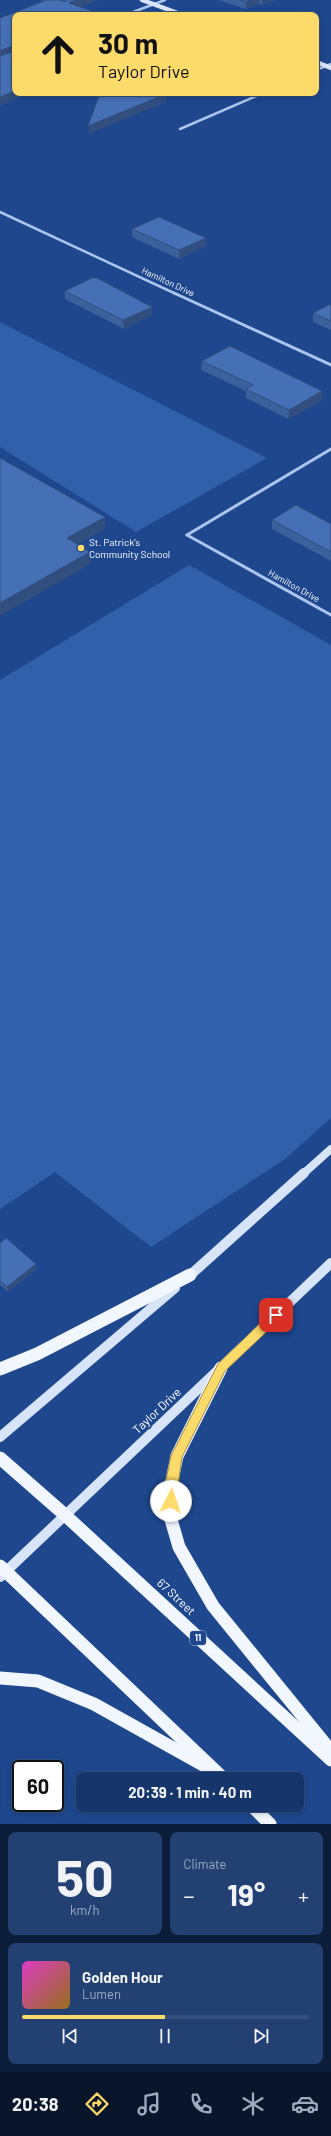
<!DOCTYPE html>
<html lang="en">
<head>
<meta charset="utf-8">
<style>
  body { margin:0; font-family:Barlow,sans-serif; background:#234072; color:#f1f3f6; height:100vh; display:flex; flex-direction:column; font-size:15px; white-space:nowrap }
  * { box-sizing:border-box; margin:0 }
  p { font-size:13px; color:#9eabc1 }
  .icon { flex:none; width:22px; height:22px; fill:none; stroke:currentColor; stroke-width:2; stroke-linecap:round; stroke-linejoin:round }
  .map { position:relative; height:1824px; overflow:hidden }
  .details { display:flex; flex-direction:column; gap:8px; padding:8px; background:#0c1d3a; flex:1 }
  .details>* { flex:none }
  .hud { position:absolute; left:12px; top:12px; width:307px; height:84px; border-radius:8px; box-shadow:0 2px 6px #0003,0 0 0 1px #35507e; background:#fcdb6a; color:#111; overflow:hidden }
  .speed { position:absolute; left:12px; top:1760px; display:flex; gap:8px; font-size:20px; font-weight:700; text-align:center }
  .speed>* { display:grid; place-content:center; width:52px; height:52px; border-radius:50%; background:#16356a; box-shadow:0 2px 6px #0003,0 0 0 1px #35507e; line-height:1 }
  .speed .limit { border:2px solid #111; border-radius:6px; background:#fff; color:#111 }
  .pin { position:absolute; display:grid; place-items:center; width:34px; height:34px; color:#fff; margin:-17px; border-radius:8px; box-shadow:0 2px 6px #0006 }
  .me { position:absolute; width:44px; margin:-22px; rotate:4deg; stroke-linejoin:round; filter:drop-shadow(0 0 3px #0008) }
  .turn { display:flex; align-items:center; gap:14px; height:84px; padding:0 20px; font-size:18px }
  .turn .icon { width:52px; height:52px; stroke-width:2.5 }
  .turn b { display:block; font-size:28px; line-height:34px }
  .big { font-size:30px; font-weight:700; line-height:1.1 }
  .details .card { flex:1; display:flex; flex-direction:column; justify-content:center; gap:6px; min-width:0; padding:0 14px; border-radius:8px; background:#234072 }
  .details .dial { align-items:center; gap:0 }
  .dial b { font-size:52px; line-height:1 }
  .song { display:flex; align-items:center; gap:12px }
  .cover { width:48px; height:48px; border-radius:6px; background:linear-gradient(135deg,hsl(310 70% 55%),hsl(40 70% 35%)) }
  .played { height:4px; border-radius:2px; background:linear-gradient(90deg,#fcdb6a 50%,#35507e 50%) }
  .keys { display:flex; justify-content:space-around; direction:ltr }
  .heat { display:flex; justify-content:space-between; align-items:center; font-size:22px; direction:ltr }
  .details .tiles { flex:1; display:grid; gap:8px; grid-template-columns:1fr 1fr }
  .card:last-child { grid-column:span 2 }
  .trip { position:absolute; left:76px; top:1772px; width:228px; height:40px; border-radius:8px; background:#16356a; box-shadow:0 2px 6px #0003,0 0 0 1px #35507e; font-weight:700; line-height:40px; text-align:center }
  .tab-bar { display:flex; height:64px; justify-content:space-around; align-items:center; background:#09152a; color:#9eabc1 }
  .tab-bar .icon { width:28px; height:28px }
  .tab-bar .active { color:#fcdb6a }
  .tab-bar b { font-size:18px; color:#f1f3f6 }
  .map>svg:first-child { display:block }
</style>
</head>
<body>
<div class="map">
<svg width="331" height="1824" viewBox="0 0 331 1824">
  <rect width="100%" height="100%" fill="#1e478e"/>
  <g fill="#3160ab">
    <path d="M0 322 267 458 136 532 0 447Z"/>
    <path d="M189 565 331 645V1118L285 1159 151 1247 55 1172 0 1209V680Z"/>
  </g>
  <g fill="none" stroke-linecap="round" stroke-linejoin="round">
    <g stroke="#abc5ed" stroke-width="2.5">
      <path d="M125 15 165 0"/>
      <path d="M316 70 331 64"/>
      <path d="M180 129 263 93"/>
      <path d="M0 212 176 294"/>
    </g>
    <g stroke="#abc5ed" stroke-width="3">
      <path d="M174 293 331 365"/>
      <path d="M187 535 331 449"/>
      <path d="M187 535 331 615"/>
    </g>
    <g stroke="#d8e4f9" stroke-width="4.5">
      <path d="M142 0 183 15"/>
      <path d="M316 62 331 68"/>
    </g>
    <path stroke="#d8e4f9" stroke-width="8" d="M303 1174 331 1149"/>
    <g stroke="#d8e4f9" stroke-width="10">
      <path d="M187 1278 304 1173"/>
      <path d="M0 1437 175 1288"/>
      <path d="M0 1577 331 1263"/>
    </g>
    <g stroke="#f1f6ff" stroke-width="13">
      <path d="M221 1368 177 1456 171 1485 170 1516 179 1547 213 1606 331 1751"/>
      <path d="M0 1369 37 1354 190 1275"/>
      <path d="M0 1458 65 1515 331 1760"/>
      <path d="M0 1566 224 1779"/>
      <path d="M0 1678 38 1681 94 1704 205 1766"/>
      <path d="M251 1805 270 1824"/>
    </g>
  </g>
  <g fill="#3c609c">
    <path d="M40 0H98L80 7 15 15V93H31L0 105V18L43 1Z"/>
    <path d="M218 0H275L262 5 259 4 246 9Z"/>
    <path d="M132 229 206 246 179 259 132 237Z"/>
    <path d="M65 291 152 307V315L124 329 65 299Z"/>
    <path d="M331 304V330L313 322V313Z"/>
    <path d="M202 361 322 391V400L288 419 246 398V391L201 370Z"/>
    <path d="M272 520 331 524V561L272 529Z"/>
    <path d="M0 1243 36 1269 8 1292 0 1285Z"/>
  </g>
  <g fill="#314e7f">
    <path d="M77 0H98L69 11V3Z"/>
    <path d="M250 0H259V4L246 9V2Z"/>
    <path d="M262 0H275L262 5Z"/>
    <path d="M14 45V53L0 59V51Z"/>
    <path d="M15 91V93H31L0 105V97Z"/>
    <path d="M166 94V102L89 134 88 126Z"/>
    <path d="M206 238V246L179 259V250Z"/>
    <path d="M152 307V315L124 329 123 320Z"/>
    <path d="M322 391V400L288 419 289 410Z"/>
    <path d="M105 517V529L67 550V538Z"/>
    <path d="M90 552V564L0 616V603Z"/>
    <path d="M36 1264V1269L8 1292 7 1287Z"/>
  </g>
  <g fill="#4670b5" stroke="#314e7f">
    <path d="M47 0H60L66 2 61 0H77L69 3 104 15H15V46L14 45 0 51V18Z"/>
    <path d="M241 0H250L246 2Z"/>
    <path d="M15 51V91L0 97V56Z"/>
    <path d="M100 93H163L166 94 88 126Z"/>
    <path d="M159 217 206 238 179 250 132 229Z"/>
    <path d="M92 278H97L152 307 123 320 65 291Z"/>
    <path d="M331 304V321L313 313Z"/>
    <path d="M230 346 322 391 289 410 246 389 253 385 202 361Z"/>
    <path d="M0 458 105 517 67 538 90 552 0 603Z"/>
    <path d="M296 505 331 524V552L272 520Z"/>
    <path d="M6 1238 36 1264 7 1287 0 1281V1243Z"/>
  </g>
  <path fill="#fcdb6a" stroke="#a48e45" d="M276 1311 282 1315 280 1319 225 1371 182 1457 175 1505 171 1506 167 1505 165 1485 171 1456 218 1364 272 1312Z"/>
  <circle fill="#fcdb6a" stroke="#1e478e" stroke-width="1.5" cx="81" cy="548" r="4"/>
  <g text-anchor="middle" stroke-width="4" stroke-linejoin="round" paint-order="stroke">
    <g font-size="9" fill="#fff" stroke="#1e478e">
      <text transform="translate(168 282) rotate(25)" y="3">Hamilton Drive</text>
      <text transform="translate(294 586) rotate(29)" y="3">Hamilton Drive</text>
    </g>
    <rect fill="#1e478e" stroke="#bcc8dd" stroke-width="1" x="190" y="1631" width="16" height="14" rx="3"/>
    <g font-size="9" font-weight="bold" fill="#fff">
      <text x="198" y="1641">11</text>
    </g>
    <g font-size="10" fill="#fff" stroke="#1e478e" text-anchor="start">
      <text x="89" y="546">St. Patrick's<tspan x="89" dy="12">Community School</tspan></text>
    </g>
    <g font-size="12" fill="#fff" stroke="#1e478e">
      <text transform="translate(157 1411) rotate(-43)" y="4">Taylor Drive</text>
      <text transform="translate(176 1597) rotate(43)" y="4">67 Street</text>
    </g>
  </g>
</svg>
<div class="speed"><div class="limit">60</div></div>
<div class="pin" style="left:276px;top:1315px;background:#d93025"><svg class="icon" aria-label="arrive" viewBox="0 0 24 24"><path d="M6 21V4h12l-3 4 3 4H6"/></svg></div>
<svg class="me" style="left:171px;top:1501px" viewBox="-20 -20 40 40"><circle r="19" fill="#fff"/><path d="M0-13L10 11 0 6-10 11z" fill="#fcdb6a"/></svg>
<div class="trip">20:39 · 1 min · 40 m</div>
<div class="hud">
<div class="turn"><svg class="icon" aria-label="ahead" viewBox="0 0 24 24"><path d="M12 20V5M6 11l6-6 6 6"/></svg><div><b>30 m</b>Taylor Drive</div></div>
</div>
</div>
<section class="details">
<div class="tiles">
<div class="card dial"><b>50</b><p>km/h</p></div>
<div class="card"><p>Climate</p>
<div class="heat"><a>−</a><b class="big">19°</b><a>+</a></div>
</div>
<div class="card">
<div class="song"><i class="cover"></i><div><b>Golden Hour</b><p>Lumen</p></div></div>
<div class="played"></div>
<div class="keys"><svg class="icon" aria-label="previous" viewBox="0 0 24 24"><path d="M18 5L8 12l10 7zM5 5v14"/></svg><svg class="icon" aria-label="pause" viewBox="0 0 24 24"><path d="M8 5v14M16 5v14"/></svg><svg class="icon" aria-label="next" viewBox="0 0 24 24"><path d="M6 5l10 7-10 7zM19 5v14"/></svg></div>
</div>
</div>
</section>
<nav class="tab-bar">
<b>20:38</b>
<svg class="icon active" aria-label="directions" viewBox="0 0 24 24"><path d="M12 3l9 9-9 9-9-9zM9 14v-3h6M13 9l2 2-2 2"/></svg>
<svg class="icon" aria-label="music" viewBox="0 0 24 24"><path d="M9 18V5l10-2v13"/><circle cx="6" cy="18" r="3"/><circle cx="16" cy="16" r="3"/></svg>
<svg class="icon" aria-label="phone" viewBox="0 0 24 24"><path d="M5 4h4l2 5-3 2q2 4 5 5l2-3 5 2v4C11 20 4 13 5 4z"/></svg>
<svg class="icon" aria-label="climate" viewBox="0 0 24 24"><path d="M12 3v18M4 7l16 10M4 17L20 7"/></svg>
<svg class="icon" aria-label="car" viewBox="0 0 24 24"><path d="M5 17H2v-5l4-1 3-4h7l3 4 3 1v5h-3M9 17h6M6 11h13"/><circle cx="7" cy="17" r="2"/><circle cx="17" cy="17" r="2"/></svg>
</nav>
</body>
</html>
